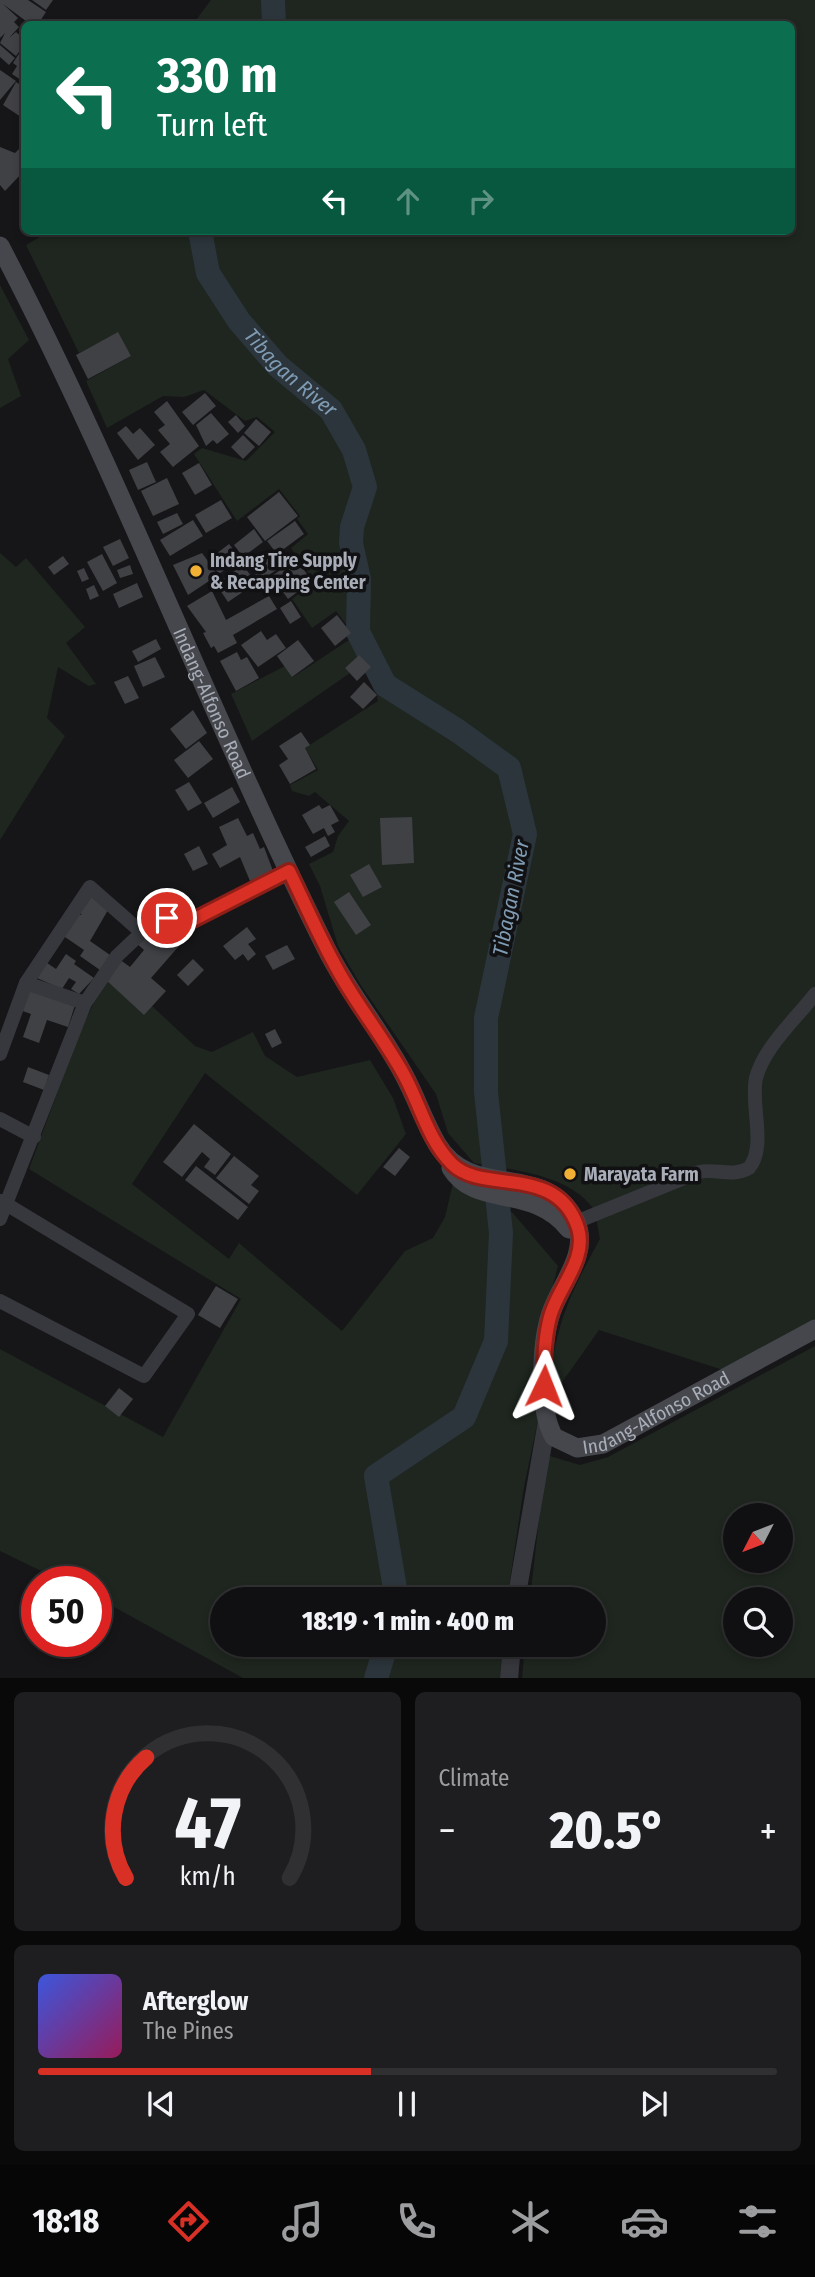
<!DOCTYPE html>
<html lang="en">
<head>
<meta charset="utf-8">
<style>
  body { margin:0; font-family:"Fira Sans Condensed",sans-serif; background:#1e1e20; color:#f1f3f6; height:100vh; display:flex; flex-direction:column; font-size:26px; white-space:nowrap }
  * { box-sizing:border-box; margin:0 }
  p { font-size:23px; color:#9c9d9f }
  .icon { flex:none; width:38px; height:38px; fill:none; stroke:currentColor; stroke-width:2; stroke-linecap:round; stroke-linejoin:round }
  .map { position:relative; height:1678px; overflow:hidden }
  .drawer { display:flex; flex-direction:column; gap:14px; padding:14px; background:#09090a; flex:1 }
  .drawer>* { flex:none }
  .hud { position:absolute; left:21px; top:21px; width:774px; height:214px; border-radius:10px; box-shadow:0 4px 10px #0003,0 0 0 2px #303032; background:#0b6e4f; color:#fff; overflow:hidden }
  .needle { width:46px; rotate:228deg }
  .tools { position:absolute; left:723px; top:1503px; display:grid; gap:14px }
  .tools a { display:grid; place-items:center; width:70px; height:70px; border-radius:50%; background:#101012; box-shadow:0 4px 10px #0003,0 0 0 2px #303032; font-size:35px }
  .speed { position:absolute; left:21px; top:1566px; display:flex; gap:14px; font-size:35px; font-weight:700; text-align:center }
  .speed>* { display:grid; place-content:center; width:91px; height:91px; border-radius:50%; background:#101012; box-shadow:0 4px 10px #0003,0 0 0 2px #303032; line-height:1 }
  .speed .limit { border:10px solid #d22; background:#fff; color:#111 }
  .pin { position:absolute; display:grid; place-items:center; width:60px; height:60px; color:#fff; margin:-30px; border:4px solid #fff; border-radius:50%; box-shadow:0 2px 7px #0007 }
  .me { position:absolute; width:77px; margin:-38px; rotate:2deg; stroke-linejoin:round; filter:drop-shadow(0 0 5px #0008) }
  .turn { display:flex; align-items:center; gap:24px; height:147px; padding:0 21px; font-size:32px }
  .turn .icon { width:91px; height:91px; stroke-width:2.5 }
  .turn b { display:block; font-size:49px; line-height:60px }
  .lanes { display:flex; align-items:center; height:66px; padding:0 21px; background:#0003; justify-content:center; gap:35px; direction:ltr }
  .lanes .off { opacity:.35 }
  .big { font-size:52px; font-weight:800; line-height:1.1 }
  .drawer .widget { flex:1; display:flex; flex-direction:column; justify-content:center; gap:10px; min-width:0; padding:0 24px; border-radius:10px; background:#1e1e20 }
  .drawer .dial { align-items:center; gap:0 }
  .dial svg { height:182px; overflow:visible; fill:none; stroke:#303032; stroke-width:7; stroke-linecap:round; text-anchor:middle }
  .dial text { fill:#f1f3f6; stroke:none }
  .song { display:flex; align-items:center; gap:21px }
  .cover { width:84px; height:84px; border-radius:10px; background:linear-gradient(135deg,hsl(230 70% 55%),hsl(330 70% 35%)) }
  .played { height:7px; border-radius:4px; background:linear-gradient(90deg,#d93025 45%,#303032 45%) }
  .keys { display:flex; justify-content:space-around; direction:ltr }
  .heat { display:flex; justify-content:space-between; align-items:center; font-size:38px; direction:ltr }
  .drawer .tiles { flex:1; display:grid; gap:14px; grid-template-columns:1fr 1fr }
  .widget:last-child { grid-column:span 2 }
  .trip { position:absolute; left:210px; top:1587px; width:396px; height:70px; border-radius:35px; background:#101012; box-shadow:0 4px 10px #0003,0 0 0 2px #303032; font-weight:800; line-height:70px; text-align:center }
  .tab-bar { display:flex; height:112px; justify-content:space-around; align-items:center; background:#060607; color:#9c9d9f }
  .tab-bar .icon { width:49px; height:49px }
  .tab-bar .active { color:#d93025 }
  .tab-bar b { font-size:32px; color:#f1f3f6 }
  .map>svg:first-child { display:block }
</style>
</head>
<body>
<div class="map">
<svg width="815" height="1679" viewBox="0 0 815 1679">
  <rect width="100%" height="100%" fill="#161618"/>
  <g fill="#1e261f" fill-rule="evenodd">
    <path d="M211 0H815V1319L723 1370 599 1330 558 1388 550 1381C556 1322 572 1290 600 1239 598 1230 597 1215 592 1207 567 1174 511 1170 474 1163L448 1133 436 1094 360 984 338 946 320 886 309 864 333 852 338 836 349 821 315 792 309 796 292 791 290 785 318 770 305 748 378 701 370 657 359 655 345 668 350 673 252 741 231 694 285 666 293 677 355 636 336 611 312 628 292 599 315 582 291 548 308 534 297 519 300 516 279 489 237 521 194 454 202 448 246 461 275 432 257 417 245 421 204 390 184 397 163 396 107 428 86 381 131 356 118 333 79 353 26 245 50 231H791V24H193Z"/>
    <path d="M0 285 29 340 8 359 21 396 0 408Z"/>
    <path d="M0 553 16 567 26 558 85 627 66 643 96 684 89 686 58 667 47 718 65 736 0 840Z"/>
    <path d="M105 979 152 1006 195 1046 212 1052 253 1032 265 1056 297 1077 370 1060 393 1098 406 1134 357 1195 205 1073 132 1184 229 1259 239 1243 342 1331 405 1251 433 1238 445 1217 454 1179 498 1203 499 1211 512 1212 558 1266 538 1342V1420L524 1487 507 1599 222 1600V1645H503L500 1678H243L96 1597V1582H64L0 1551V1349L163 1437 241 1299 29 1169 79 1034Z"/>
    <path d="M815 1346V1678L522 1679 525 1645H593V1600L530 1599 543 1483 550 1456 580 1465 608 1457ZM735 1516H780V1561H735ZM735 1600H780V1645H735Z"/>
  </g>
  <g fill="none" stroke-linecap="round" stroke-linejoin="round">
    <g stroke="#2c353c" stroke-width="24">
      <path d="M273 0 274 24"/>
      <path id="s1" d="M200 231 208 273 239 321 278 366 331 410 354 450 365 487 352 527 351 543 359 579 358 632 385 685 458 731 509 768 525 834 486 1018V1092L501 1233 496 1341 464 1417 376 1476 397 1600"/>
      <path d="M376 1679 386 1645"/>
    </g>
  </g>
  <g fill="#404145">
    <path d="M0 0H28L46 12 38 24H30L3 4 18 18 14 22 19 27 9 38 16 32 24 39V45L16 56 0 43 5 33 0 38Z"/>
    <path d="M32 0H53L46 10Z"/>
    <path d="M0 45 15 58 9 65 0 57Z"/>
    <path d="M24 46V82L12 74 17 66 13 63Z"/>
    <path d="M0 70 16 81 0 100Z"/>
    <path d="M16 82 24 87V119L3 105Z"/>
    <path d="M0 147 15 153 21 147 24 150V171L5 191 0 185Z"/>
    <path d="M118 332 131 356 88 379 76 355Z"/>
    <path d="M205 393 216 406 193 425 182 412Z"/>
    <path d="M167 401 199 446 173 467 160 452 170 444 158 430 165 425 154 412Z"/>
    <path d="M211 413 229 434 217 444 213 440 206 446 196 425Z"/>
    <path d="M236 415 245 426 238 433 228 422Z"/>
    <path d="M256 419 271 432 259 446 244 433Z"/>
    <path d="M126 426 133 434 140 428 155 445 138 460 117 433Z"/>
    <path d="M243 435 255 447 243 459 231 447Z"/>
    <path d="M147 462 156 482 138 490 129 470Z"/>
    <path d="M199 463 212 485 195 495 182 473Z"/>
    <path d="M167 478 179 504 153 516 141 491Z"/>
    <path d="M279 492 298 516 265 541 247 517Z"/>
    <path d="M221 500 232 518 206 533 195 515Z"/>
    <path d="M177 513 183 524 163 534 157 522Z"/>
    <path d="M193 520 203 536 170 556 160 540Z"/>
    <path d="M295 521 304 534 277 554 267 541Z"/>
    <path d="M254 529 263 542 243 557 234 545Z"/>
    <path d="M120 539 129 558 113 566 103 547Z"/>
    <path d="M229 544 240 558 219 574 208 560Z"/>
    <path d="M202 553 218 575 188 595 173 565Z"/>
    <path d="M273 553 282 566 260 581 251 568Z"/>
    <path d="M102 554 117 583 103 591 87 562Z"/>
    <path d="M63 556 69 564 54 575 48 567Z"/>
    <path d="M296 559 312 581 288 599 272 576Z"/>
    <path d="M130 565 133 574 120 578 117 570Z"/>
    <path d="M243 565 256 583 228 602 216 584Z"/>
    <path d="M84 568 89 579 82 582 77 571Z"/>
    <path d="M137 583 143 597 119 608 113 594Z"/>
    <path d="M94 585 99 596 90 600 86 589Z"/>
    <path d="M212 591 226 620 269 596 277 609 233 635 237 643 218 653 214 646 211 648 203 633 206 632 187 606Z"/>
    <path d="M291 601 301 617 290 624 280 608Z"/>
    <path d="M337 615 351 633 335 646 321 628Z"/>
    <path d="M261 631 267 640 276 634 286 648 258 667 241 645Z"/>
    <path d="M156 639 161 649 138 662 132 651Z"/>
    <path d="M298 640 314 661 292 677 277 656Z"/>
    <path d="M237 652 241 660 247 657 259 678 236 691 220 661Z"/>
    <path d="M359 655 371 667 357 681 345 668Z"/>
    <path d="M155 657 165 677 143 687 134 666Z"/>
    <path d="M128 676 139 698 125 704 114 682Z"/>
    <path d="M364 682 377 695 363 709 350 697Z"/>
    <path d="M193 710 207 733 186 749 170 729Z"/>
    <path d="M301 732 310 745 305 748 316 769 290 784 279 765 288 759 279 746Z"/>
    <path d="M199 741 213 759 188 778 174 760Z"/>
    <path d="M189 782 202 803 188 811 175 790Z"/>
    <path d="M232 787 240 802 213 818 204 803Z"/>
    <path d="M319 805 322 809 330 805 339 821 331 825 335 832 328 836 324 828 313 834 302 815Z"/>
    <path d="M412 817 414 863 382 865 380 818Z"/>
    <path d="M238 818 247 836 253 833 260 849 264 847 273 871 250 881 240 857 220 868 212 854 227 845 219 827Z"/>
    <path d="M325 836 330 846 311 857 305 847Z"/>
    <path d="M199 846 208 864 193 871 184 854Z"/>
    <path d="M369 864 382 887 363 897 350 875Z"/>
    <path d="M349 892 371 925 356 935 334 902Z"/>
    <path d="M88 897 95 898 108 910 90 941 110 955 100 970 80 956 84 950 62 935 78 914 82 915 79 911Z"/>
    <path d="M169 923 186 938 151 978 166 991 144 1015 105 979 119 959 130 967 144 950 135 942 147 930 156 937Z"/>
    <path d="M247 927 256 939 248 944 256 954 248 961 243 954 235 960 223 946Z"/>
    <path d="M287 945 295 959 273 970 265 956Z"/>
    <path d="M66 954 76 961 74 964 94 978 79 994 71 989 76 982 69 978 62 989 37 978 47 963 56 969Z"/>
    <path d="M193 959 204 970 188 986 177 975Z"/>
    <path d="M28 989 75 1005 68 1027 47 1020 39 1043 23 1037 31 1014 20 1010Z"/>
    <path d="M275 1029 282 1043 272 1048 265 1034Z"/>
    <path d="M28 1067 49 1075 44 1090 23 1082Z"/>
    <path d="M194 1124 231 1154 215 1175 204 1167 210 1159 202 1152 182 1177 163 1162Z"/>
    <path d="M399 1148 410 1157 395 1176 383 1167Z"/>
    <path d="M234 1156 259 1176 251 1185 259 1191 249 1204 216 1178Z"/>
    <path d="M196 1166 248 1207 238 1220 185 1180Z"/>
    <path d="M216 1286 238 1299 220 1328 198 1315Z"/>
    <path d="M119 1388 133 1399 119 1417 105 1406Z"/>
  </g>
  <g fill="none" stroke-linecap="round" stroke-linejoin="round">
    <g stroke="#37383d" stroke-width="14">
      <path d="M26 983 85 1003"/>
      <path d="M0 1054 26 983 90 887 140 931"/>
      <path d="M0 1119 34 1137"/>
      <path d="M0 1219 85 1003 117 956 155 920 189 922 289 871"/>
      <path d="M576 1222 699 1172C716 1168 732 1178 749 1168 767 1146 750 1105 756 1078 764 1047 796 1019 815 994"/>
      <path d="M0 1301 144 1376 188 1314 1 1201"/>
    </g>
    <g stroke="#37383d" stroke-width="18">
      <path d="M516 1600 547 1421"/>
      <path d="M509 1679 512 1645"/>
    </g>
    <g stroke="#45474d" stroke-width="19">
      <path id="s2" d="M0 246C120 475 211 718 327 950 349 994 381 1031 404 1075 416 1097 424 1122 437 1144 472 1203 546 1159 576 1222 590 1253 560 1285 551 1313 541 1343 538 1410 554 1437L577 1448 603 1444 815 1329"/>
      <path d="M451 1168C476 1209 532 1183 569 1229"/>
    </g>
  </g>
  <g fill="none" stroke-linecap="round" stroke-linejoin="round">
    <defs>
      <path id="route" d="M167 918 189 922 289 871C307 908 323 946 344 981 363 1013 386 1042 404 1075 420 1104 428 1140 452 1164 483 1195 557 1163 578 1228 588 1259 557 1289 550 1317 544 1339 544 1364 544 1386"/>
    </defs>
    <use href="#route" stroke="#8d1f18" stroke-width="18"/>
    <use href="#route" stroke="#d93025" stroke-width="12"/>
  </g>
  <g fill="#f2b134" stroke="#111113" stroke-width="2.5">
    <circle cx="196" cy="571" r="7"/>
    <circle cx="570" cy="1174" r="7"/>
  </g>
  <g text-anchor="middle" stroke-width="7" stroke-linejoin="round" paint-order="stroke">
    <g font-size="19" font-weight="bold" fill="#a8adb8" stroke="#111113" text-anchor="start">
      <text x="210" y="567">Indang Tire Supply<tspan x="210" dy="22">&amp; Recapping Center</tspan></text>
      <text x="584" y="1181">Marayata Farm</text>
    </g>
    <g font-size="19" fill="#a8adb8" stroke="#111113">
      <text dy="7" stroke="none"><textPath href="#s2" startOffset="504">Indang-Alfonso Road</textPath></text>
      <text dy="7" stroke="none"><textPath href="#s2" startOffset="1503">Indang-Alfonso Road</textPath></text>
    </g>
    <g font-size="21" font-style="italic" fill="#7f9bb3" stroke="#111113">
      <text dy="7" stroke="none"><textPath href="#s1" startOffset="173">Tibagan River</textPath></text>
      <text transform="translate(511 898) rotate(-79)" y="7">Tibagan River</text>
    </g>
  </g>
</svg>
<div class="tools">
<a><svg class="needle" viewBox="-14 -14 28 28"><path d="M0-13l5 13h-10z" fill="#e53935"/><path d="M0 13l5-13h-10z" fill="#9c9d9f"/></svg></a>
<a><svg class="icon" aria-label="search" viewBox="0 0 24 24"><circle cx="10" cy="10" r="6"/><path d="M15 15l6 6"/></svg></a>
</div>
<div class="speed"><div class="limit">50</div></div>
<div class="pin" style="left:167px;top:918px;background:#d93025"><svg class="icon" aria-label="arrive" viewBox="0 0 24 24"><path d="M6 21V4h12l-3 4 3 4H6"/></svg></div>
<svg class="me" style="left:544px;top:1386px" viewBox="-20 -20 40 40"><path d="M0-17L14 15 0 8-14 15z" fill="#d93025" stroke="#fff" stroke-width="4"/></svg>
<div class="trip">18:19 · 1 min · 400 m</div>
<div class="hud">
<div class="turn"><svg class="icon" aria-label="left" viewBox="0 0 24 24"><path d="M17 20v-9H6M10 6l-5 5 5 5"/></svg><div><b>330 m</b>Turn left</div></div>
<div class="lanes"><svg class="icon" aria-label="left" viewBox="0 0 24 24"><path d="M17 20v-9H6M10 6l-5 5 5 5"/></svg><svg class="icon off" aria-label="ahead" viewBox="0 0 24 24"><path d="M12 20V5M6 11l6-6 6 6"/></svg><svg class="icon off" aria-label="right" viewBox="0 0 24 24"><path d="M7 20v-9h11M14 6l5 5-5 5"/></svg></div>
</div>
</div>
<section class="drawer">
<div class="tiles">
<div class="widget dial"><svg viewBox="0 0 100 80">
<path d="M14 69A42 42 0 1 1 86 69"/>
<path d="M14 69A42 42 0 0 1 23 16" stroke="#d93025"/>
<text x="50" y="56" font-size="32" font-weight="700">47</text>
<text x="50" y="72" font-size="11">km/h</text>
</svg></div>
<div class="widget"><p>Climate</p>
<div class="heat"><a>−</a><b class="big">20.5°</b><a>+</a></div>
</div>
<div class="widget">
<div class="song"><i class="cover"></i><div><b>Afterglow</b><p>The Pines</p></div></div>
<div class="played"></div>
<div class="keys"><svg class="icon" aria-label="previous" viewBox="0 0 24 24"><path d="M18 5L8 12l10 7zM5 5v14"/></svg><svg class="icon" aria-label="pause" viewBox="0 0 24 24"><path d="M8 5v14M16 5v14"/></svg><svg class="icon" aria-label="next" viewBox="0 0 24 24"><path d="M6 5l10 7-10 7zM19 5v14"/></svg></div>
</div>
</div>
</section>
<nav class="tab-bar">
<b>18:18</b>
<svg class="icon active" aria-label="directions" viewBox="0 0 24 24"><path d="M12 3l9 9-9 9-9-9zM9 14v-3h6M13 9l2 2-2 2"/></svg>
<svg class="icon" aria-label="music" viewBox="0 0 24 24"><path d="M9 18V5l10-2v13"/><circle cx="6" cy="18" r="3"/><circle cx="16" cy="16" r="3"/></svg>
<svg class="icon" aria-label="phone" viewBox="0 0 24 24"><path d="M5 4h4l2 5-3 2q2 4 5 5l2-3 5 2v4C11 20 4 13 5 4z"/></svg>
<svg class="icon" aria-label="climate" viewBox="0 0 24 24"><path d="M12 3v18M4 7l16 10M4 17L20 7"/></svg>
<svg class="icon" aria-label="car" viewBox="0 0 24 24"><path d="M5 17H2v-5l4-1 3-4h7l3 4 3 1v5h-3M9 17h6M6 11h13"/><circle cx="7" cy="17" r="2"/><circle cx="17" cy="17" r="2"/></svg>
<svg class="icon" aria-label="filters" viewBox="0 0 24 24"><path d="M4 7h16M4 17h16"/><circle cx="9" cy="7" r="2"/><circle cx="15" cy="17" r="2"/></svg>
</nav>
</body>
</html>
